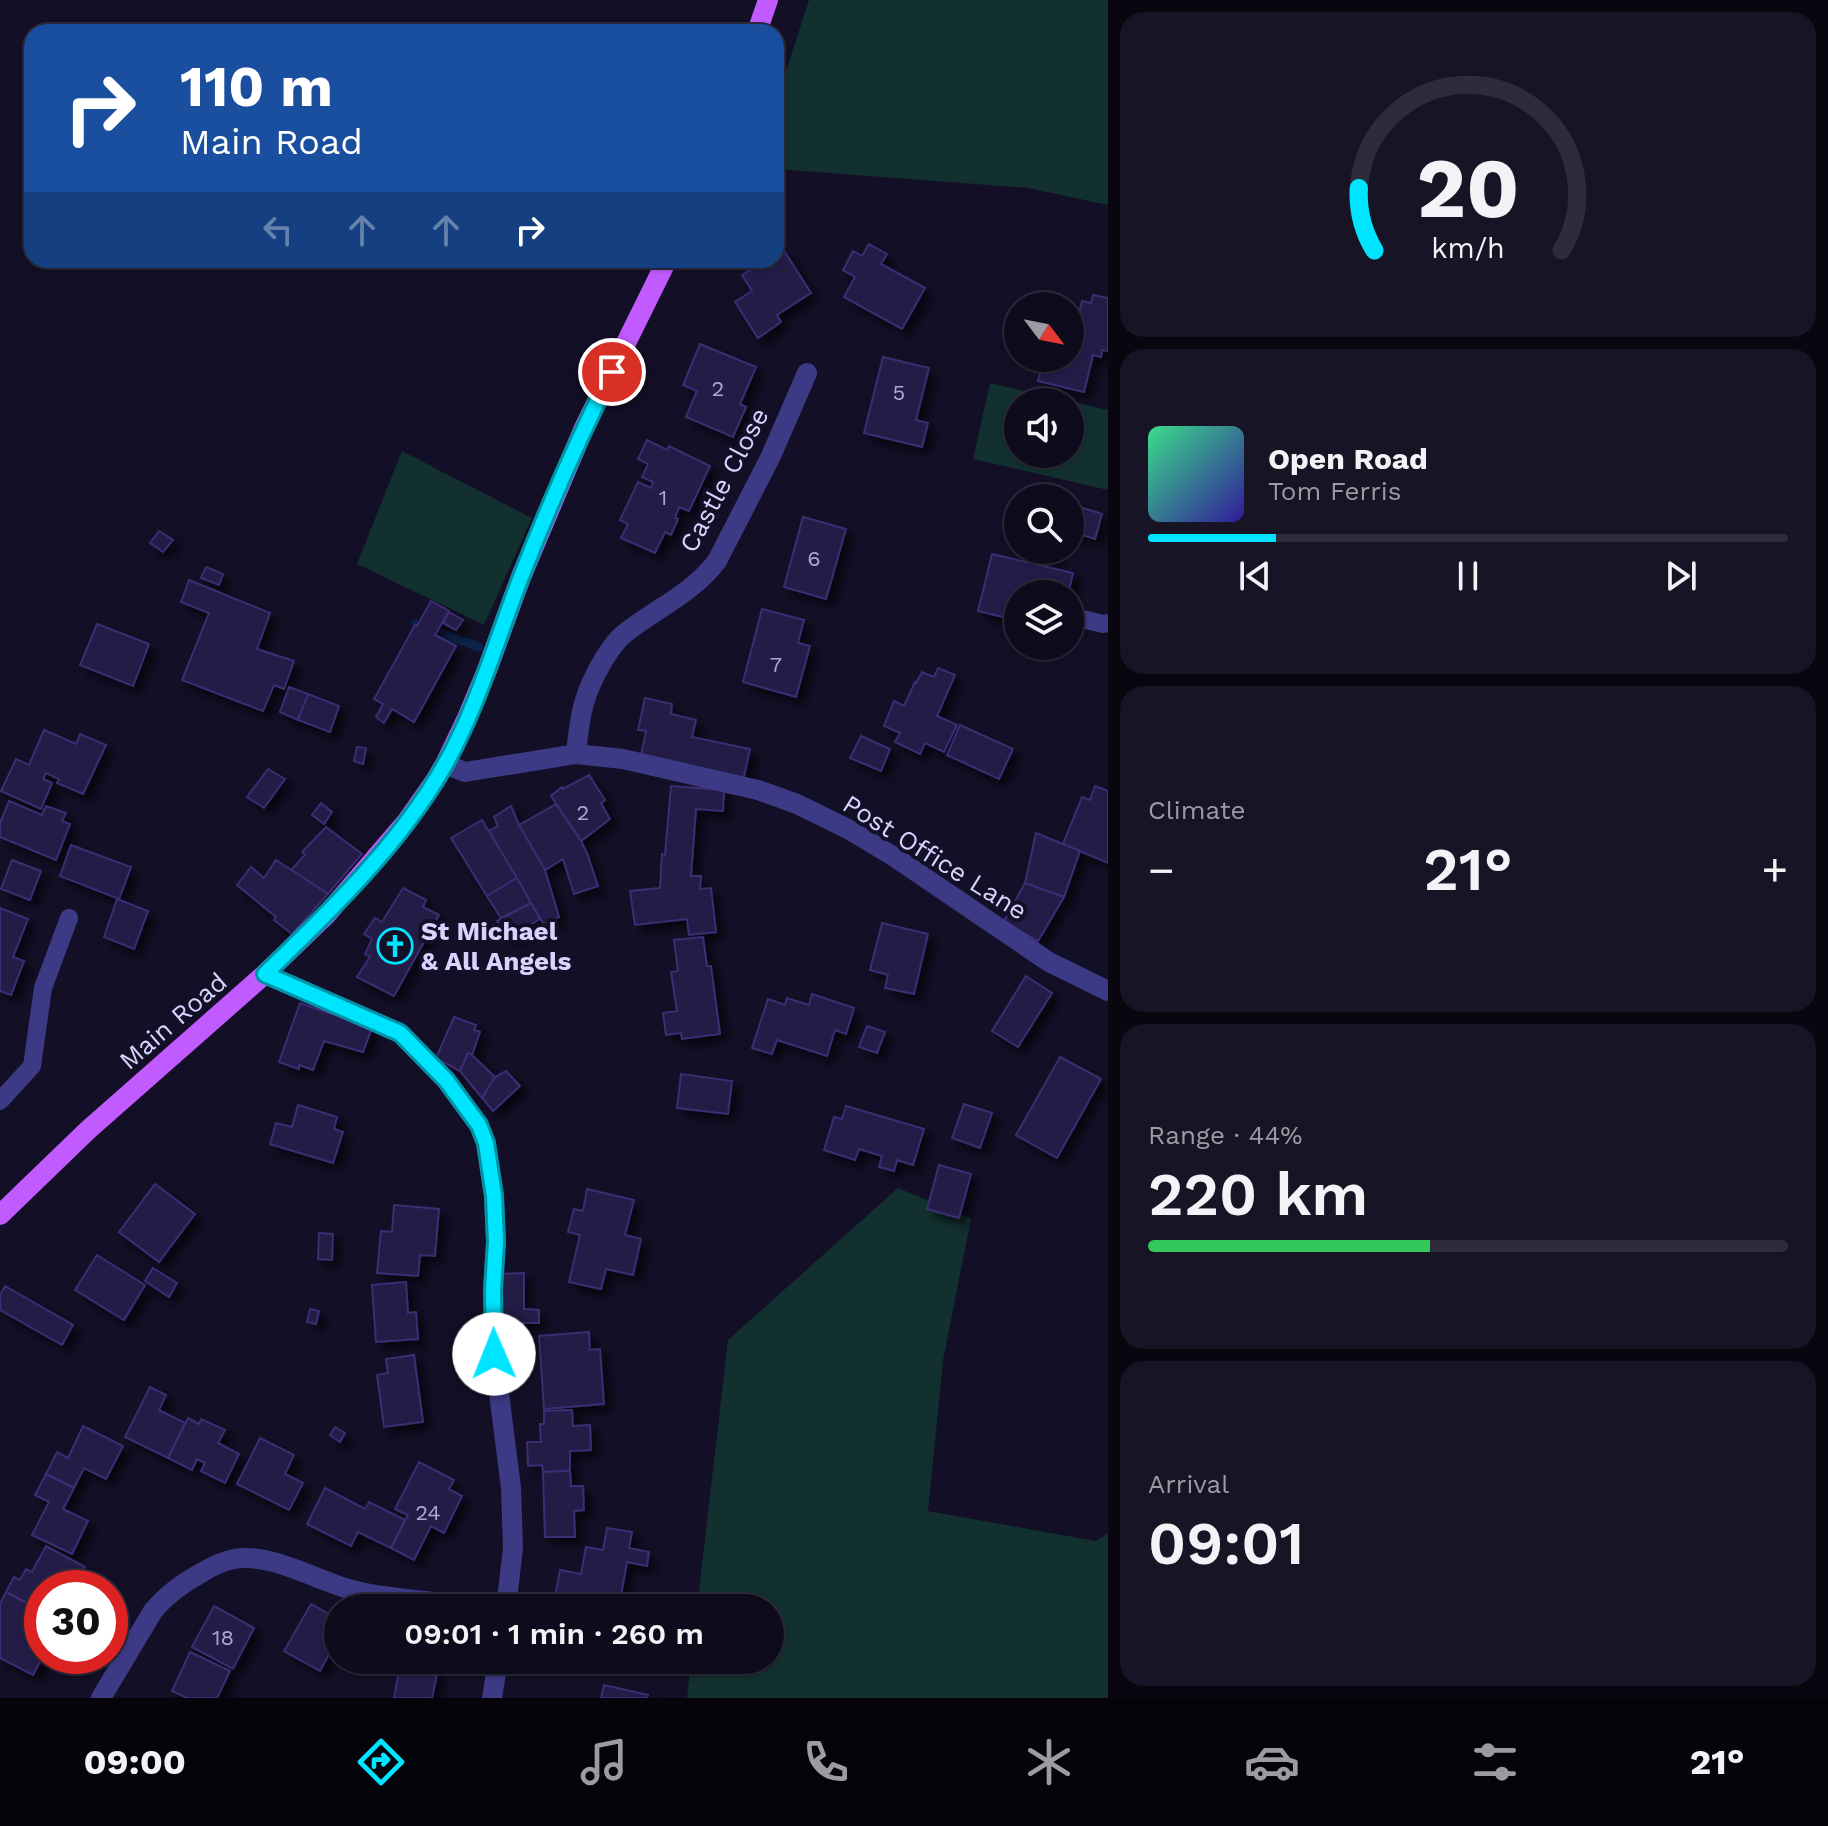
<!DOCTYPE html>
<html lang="en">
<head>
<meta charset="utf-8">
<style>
  body { margin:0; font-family:"Work Sans",sans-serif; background:#171425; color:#f1f3f6; height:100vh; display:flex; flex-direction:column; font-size:30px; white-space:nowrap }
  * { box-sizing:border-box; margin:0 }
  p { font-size:26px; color:#9b9ba3 }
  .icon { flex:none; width:44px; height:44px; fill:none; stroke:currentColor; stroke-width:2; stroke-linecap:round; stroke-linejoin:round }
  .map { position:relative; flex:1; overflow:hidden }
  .sheet { display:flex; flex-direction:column; gap:12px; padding:12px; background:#08060f; width:720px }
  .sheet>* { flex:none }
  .top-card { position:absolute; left:24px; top:24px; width:760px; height:244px; border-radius:24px; box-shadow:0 2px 6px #0004,0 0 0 2px #2e2b3b; background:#1a4fa0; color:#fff; overflow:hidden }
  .needle { width:52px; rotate:122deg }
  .tools { position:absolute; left:1004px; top:292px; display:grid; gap:16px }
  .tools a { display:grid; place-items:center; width:80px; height:80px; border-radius:50%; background:#0e0b1c; box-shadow:0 2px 6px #0004,0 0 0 2px #2e2b3b; font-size:40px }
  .speed { position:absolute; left:24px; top:1570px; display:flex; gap:16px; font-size:40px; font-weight:700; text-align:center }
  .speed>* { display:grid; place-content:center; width:104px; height:104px; border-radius:50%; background:#0e0b1c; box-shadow:0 2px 6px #0004,0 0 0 2px #2e2b3b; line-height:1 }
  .speed .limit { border:12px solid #d22; background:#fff; color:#111 }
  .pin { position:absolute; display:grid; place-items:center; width:68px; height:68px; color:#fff; margin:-34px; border:4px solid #fff; border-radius:50%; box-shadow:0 2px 8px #0007 }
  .me { position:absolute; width:88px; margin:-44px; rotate:359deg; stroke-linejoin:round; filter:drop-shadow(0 0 6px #0008) }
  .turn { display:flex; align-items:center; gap:28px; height:168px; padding:0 24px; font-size:36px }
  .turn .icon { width:104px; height:104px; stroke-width:2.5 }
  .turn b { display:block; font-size:56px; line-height:68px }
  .lanes { display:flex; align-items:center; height:76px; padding:0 24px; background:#0003; justify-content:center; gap:40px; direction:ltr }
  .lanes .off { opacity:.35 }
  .big { font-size:60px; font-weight:600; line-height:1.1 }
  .sheet .widget { flex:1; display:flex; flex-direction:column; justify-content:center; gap:12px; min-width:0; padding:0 28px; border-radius:24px; background:#171425 }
  .sheet .dial { align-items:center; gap:0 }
  .dial svg { height:208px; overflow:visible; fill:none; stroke:#2e2b3b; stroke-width:7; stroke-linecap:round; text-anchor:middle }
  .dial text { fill:#f1f3f6; stroke:none }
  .song { display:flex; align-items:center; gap:24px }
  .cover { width:96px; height:96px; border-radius:12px; background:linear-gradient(135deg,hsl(150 70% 55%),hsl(250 70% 35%)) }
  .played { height:8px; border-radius:4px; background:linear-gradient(90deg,#00e5ff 20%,#2e2b3b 20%) }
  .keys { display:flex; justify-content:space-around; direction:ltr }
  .heat { display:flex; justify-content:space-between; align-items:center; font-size:44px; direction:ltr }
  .charge { height:12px; border-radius:6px; background:linear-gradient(90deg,#34c759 44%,#2e2b3b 0) }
  .trip { position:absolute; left:324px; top:1594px; width:460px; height:80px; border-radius:40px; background:#0e0b1c; box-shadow:0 2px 6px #0004,0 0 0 2px #2e2b3b; font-weight:600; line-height:80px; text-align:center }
  .tab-bar { display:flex; height:128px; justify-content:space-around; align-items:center; background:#06040b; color:#9b9ba3 }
  .tab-bar .icon { width:56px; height:56px }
  .tab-bar .selected { color:#00e5ff }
  .tab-bar b { font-size:36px; color:#f1f3f6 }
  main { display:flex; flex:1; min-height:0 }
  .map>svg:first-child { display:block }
</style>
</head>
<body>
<main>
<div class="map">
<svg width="1108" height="1698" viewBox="0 0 1108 1698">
  <defs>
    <filter id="shadow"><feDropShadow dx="7" dy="7" stdDeviation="4" flood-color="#0009"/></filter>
  </defs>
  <rect width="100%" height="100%" fill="#130f26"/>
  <g fill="#12302f" fill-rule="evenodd">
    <path d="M809 0H1108V205L1028 188 776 169V102Z"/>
    <path d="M990 383 1108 410V490L973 459ZM1070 402V454H1018V402Z"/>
    <path d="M402 451 532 518 484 625 357 564Z"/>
    <path d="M898 1188 971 1218 943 1361 928 1511 1096 1541 1108 1533V1698H687L691 1660H770V1608H697L728 1340Z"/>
  </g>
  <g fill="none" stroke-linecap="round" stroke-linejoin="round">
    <path stroke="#0c2248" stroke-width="9" d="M416 624 479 647"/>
  </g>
  <g fill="#241b47" stroke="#3b2d73" stroke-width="2" filter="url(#shadow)">
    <path d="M869 244 887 254 881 264 925 288 902 329 844 297 855 277 843 270 853 251 862 256Z"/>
    <path d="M783 249 811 293 777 315 781 322 758 338 735 302 752 291 742 275 766 260H776V253Z"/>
    <path d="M1093 295 1108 298V351L1102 350 1101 357 1093 355 1084 392 1038 381 1044 358H1070V312L1079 314 1082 301 1091 303Z"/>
    <path d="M700 344 756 367 740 404 746 407 733 437 686 417 697 391 683 385Z"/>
    <path d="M883 357 929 368 916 420 928 423 922 447 864 433Z"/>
    <path d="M647 440 667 450 669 446 710 466 689 511 679 507 675 518 678 519 671 535 665 532 655 553 621 538 628 524 620 520 638 482 651 488 653 482 642 477 648 464 638 459Z"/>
    <path d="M1070 504 1102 514 1095 539 1070 531Z"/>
    <path d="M803 517 846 529 826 599 784 587Z"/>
    <path d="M159 531 173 540 163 552 150 543Z"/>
    <path d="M1027 550H1057L1055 558Z"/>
    <path d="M992 554 1073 573 1068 594H1021L1014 592 1007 618 978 611Z"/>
    <path d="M206 567 223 574 219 585 201 578Z"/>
    <path d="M189 580 270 613 257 649 294 661 284 689 274 685 263 711 182 680 209 613 181 602Z"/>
    <path d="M431 601 449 611 435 635 456 646 414 722 392 709 384 723 376 717 383 704 374 699 415 625 417 626Z"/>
    <path d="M762 609 804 620 798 643 810 646 796 697 743 682Z"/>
    <path d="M449 612 463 620 456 630 443 623Z"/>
    <path d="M97 624 149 644 133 686 80 665Z"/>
    <path d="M938 668 955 675 937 716 957 725 944 752 925 743 920 754 895 742 900 733 884 726 894 701 904 706 915 682 916 683 922 672 934 677Z"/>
    <path d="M289 687 308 694 298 720 280 712Z"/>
    <path d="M308 694 339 706 330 732 298 720Z"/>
    <path d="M645 698 672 704 671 714 696 720 692 737 750 749 743 781 641 755 646 731 638 730Z"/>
    <path d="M960 725 1013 749 999 779 947 755Z"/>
    <path d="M44 730 76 744 80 734 106 745 83 794 57 783 59 779 46 773 43 779 52 783 41 809 1 791 16 759 29 765Z"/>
    <path d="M861 736 890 749 881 771 850 758Z"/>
    <path d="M357 747 366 748 363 764 354 761Z"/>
    <path d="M268 769 285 779 264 808 247 797Z"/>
    <path d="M589 775 605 800 601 803 610 819 581 841 551 796 562 787 563 789Z"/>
    <path d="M671 786 724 790 723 811 696 809 691 876H701L700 889 711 888 716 932 689 935 687 919 635 925 630 891 660 888 662 854 665 855Z"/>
    <path d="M1095 786 1108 791V863L1063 844 1082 797 1090 800Z"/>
    <path d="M9 801 42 815 46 806 66 813 62 821 70 824 56 860 0 837V823Z"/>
    <path d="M321 803 332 812 324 824 312 815Z"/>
    <path d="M556 804 581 841 587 853 598 886 574 894 563 859 545 870 519 825Z"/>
    <path d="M511 806 519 825 545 870 559 917 544 925 489 831 498 826 494 817Z"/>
    <path d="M482 820 517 878 487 896 451 838Z"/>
    <path d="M326 827 362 854 328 894 291 870 305 855 302 852Z"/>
    <path d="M1036 833 1080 851 1064 897 1025 883Z"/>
    <path d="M71 845 131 867 119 899 60 876Z"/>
    <path d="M12 860 41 871 30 900 1 889Z"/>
    <path d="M276 860 328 894 292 934 274 920 276 917 237 885 251 867 264 878Z"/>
    <path d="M517 878 531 903 501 918 487 896Z"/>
    <path d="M1025 883 1064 897 1038 941 1004 921Z"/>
    <path d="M403 888 426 900 423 907 439 915 394 996 357 977 370 957 365 954 372 939 364 934 375 918 382 922Z"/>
    <path d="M117 899 148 911 134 949 104 937Z"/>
    <path d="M531 903 540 919 507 939 497 921Z"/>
    <path d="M0 908 28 919 13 957 24 961 11 995 0 991Z"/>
    <path d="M882 923 928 934 914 994 885 988 888 975 870 970Z"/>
    <path d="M703 937 707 966H711L720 1034 682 1039 681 1033 666 1035 663 1013 677 1011 671 972 678 971 674 940Z"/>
    <path d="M1026 976 1052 993 1018 1047 992 1031Z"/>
    <path d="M812 994 854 1008 846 1034 835 1030 827 1056 777 1040 772 1054 752 1048 768 999 785 1005 787 998 809 1005Z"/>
    <path d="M300 1003 372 1028 363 1052 324 1041 313 1070 299 1065V1069L279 1062Z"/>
    <path d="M454 1017 476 1025 474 1030 480 1032 472 1055 468 1053 460 1071 436 1058Z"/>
    <path d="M867 1026 885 1032 877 1053 859 1047Z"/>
    <path d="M468 1053 472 1055 495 1077 482 1098 460 1071Z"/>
    <path d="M1060 1057 1101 1079 1057 1158 1016 1135Z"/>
    <path d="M506 1071 520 1086 493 1111 482 1098 495 1077Z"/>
    <path d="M681 1074 732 1081 728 1114 677 1108Z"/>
    <path d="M964 1104 992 1113 980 1148 952 1138Z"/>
    <path d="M298 1105 337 1117 334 1129 343 1132 333 1163 270 1144 276 1123 292 1127Z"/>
    <path d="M846 1106 924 1129 913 1165 897 1160 894 1171 879 1167 882 1156 859 1149 855 1160 824 1150 834 1117 842 1119Z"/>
    <path d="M939 1165 971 1174 959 1218 927 1209Z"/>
    <path d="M155 1184 195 1214 159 1262 119 1232Z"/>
    <path d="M587 1189 634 1200 625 1235 641 1239 633 1275 606 1269 601 1289 569 1282 580 1235 568 1232 574 1209 583 1211Z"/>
    <path d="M394 1205 439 1209 435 1256 420 1255 418 1276 377 1273 381 1231 392 1232Z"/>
    <path d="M319 1233 333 1234 332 1260 318 1259Z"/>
    <path d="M97 1255 145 1285 124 1320 75 1290Z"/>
    <path d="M153 1268 177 1283 169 1297 145 1281Z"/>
    <path d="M524 1273V1309L539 1310V1323H500L499 1274Z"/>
    <path d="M406 1282 408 1313 416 1312 418 1339 376 1342 372 1285Z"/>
    <path d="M5 1286 73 1325 62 1345 0 1310V1295Z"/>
    <path d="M310 1309 319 1311 316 1324 307 1322Z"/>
    <path d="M589 1332 590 1350 600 1349 604 1404 544 1409 539 1336Z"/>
    <path d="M414 1355 423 1422 384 1427 377 1375 388 1373 386 1359Z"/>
    <path d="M150 1387 166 1395 159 1410 185 1423 168 1458 125 1437Z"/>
    <path d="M572 1410 573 1426 590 1425 591 1450 570 1451V1471L543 1472 542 1465 528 1466 527 1442H541L540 1424H544V1411Z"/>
    <path d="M188 1418 199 1424 201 1419 225 1430 218 1443 239 1454 225 1483 201 1471 205 1463 197 1459 192 1470 168 1458Z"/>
    <path d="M83 1426 123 1446 106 1479 84 1468 74 1488 46 1474 57 1452 68 1458Z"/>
    <path d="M335 1427 345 1433 340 1442 330 1435Z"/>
    <path d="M260 1438 294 1455 285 1474 303 1483 289 1510 237 1484Z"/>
    <path d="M419 1462 454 1480 449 1489 462 1496 444 1533 431 1526 414 1560 391 1548 408 1515 395 1509Z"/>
    <path d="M570 1471 571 1486H583L584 1510 574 1511 575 1537H545L543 1472Z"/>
    <path d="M46 1474 74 1488 63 1509 88 1521 72 1554 32 1535 49 1502 35 1495Z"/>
    <path d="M325 1488 365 1509 369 1502 405 1520 391 1548 358 1532 351 1546 307 1524Z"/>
    <path d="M607 1528 632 1532 629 1548 649 1552 647 1566 627 1562 620 1601 584 1595 583 1602 555 1597 560 1570 581 1574 586 1547 603 1550Z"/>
    <path d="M46 1546 85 1567 73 1588H42V1597L36 1608 6 1592 14 1577 20 1580 26 1569 32 1572Z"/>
    <path d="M6 1592 42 1611V1618L34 1635 42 1639 43 1656 33 1675 0 1658V1604Z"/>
    <path d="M311 1604 338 1619V1638L320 1671 284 1651Z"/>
    <path d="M214 1606 254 1628 233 1669 192 1647Z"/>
    <path d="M190 1652 230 1671 217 1698H187L172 1691Z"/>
    <path d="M401 1660H440L432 1698H394Z"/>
    <path d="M570 1660H615L614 1667Z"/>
    <path d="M604 1685 648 1695 647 1698H601Z"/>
  </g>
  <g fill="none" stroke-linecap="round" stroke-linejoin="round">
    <g stroke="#3d3a85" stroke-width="18">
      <path d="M1070 616 1103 624 1108 623"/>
      <path d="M0 1101 32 1066 43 988 69 918"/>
    </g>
    <g stroke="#3d3a85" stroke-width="20">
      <path d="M576 754C580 714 583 694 604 659 610 650 615 641 624 634 654 610 693 593 717 561L771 456 807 373"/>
      <path d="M445 764 465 772 576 754 623 759 758 790 797 804 848 829 893 856 1049 962 1108 991"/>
      <path d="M265 974 400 1033 446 1080 479 1125 486 1143 494 1196 496 1242 493 1289 494 1354 511 1488 513 1548 506 1608"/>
      <path d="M101 1698 153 1611C166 1595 183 1583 201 1573 211 1567 222 1561 234 1559 269 1552 318 1581 352 1590 381 1598 412 1599 443 1603"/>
      <path d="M492 1698 498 1660"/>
    </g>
    <g stroke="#c25bff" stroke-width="20">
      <path d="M757 32 768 0"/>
      <path d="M0 1215 88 1130 265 974 327 914 407 821 435 781 445 764 467 718 487 670 521 577 584 428 667 260"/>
    </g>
  </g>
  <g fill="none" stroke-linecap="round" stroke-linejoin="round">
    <defs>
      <path id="route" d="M494 1354 493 1289 496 1242 494 1196 486 1143 479 1125 446 1080 400 1033 265 974C329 912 398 846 443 768 477 709 496 641 521 577 548 508 578 439 612 372"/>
    </defs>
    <use href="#route" stroke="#0095a6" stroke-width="20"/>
    <use href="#route" stroke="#00e5ff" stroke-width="14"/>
  </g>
  <defs>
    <symbol id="church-ring" viewBox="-11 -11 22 22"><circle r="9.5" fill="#130f26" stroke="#00e5ff" stroke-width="1.5"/><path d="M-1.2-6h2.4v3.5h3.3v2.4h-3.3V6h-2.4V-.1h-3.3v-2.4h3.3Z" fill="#00e5ff"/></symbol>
  </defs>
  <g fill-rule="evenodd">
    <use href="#church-ring" x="375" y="926" width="40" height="40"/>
  </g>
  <g text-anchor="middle" stroke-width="8" stroke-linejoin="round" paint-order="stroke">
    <g font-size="22" fill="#aca6d1">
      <text x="718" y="396">2</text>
      <text x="899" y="400">5</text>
      <text x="663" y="505">1</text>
      <text x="814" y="566">6</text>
      <text x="776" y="672">7</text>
      <text x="583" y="820">2</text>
      <text x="428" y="1520">24</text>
      <text x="223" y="1645">18</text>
    </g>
    <g font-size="26" fill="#d9d4ff" stroke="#130f26">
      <text transform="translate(724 480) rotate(-62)" y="9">Castle Close</text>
      <text transform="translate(935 857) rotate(32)" y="9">Post Office Lane</text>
      <text transform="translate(173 1021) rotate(-41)" y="9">Main Road</text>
    </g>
    <g font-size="26" font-weight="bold" fill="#d9d4ff" stroke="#130f26" text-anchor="start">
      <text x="421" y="940">St Michael<tspan x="421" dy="30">&amp; All Angels</tspan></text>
    </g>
  </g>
</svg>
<div class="tools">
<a><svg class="needle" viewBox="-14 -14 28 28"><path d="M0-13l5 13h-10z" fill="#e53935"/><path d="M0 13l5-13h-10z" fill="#9b9ba3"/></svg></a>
<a><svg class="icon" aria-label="sound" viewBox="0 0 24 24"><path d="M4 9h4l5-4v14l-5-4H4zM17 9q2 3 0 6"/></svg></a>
<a><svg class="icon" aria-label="search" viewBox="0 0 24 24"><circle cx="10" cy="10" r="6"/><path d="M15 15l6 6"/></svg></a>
<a><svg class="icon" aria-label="layers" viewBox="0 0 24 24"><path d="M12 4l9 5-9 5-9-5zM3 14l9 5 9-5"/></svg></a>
</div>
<div class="speed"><div class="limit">30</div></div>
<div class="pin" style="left:612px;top:372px;background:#d93025"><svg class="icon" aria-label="arrive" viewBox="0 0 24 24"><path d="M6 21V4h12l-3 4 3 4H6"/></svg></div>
<svg class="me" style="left:494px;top:1354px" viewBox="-20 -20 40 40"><circle r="19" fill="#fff"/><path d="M0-13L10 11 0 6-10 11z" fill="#00e5ff"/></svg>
<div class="trip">09:01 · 1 min · 260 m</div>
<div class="top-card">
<div class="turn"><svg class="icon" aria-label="right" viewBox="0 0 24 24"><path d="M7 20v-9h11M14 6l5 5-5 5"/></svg><div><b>110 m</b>Main Road</div></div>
<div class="lanes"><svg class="icon off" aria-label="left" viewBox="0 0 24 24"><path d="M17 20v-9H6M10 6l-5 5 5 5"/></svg><svg class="icon off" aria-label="ahead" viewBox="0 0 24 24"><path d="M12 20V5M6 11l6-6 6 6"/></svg><svg class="icon off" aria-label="ahead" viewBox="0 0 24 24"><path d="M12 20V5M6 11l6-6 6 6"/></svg><svg class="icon" aria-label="right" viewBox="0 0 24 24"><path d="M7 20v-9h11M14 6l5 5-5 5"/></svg></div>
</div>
</div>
<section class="sheet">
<div class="widget dial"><svg viewBox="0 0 100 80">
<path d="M14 69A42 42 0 1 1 86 69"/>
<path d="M14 69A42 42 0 0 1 8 45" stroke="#00e5ff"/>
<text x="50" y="56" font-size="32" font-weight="700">20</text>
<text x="50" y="72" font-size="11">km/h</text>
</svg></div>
<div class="widget">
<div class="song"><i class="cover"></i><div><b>Open Road</b><p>Tom Ferris</p></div></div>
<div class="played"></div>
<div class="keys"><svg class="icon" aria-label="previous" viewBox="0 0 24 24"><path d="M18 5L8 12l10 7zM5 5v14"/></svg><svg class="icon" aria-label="pause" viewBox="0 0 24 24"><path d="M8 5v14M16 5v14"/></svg><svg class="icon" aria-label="next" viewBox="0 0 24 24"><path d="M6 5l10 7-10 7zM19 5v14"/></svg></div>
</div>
<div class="widget"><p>Climate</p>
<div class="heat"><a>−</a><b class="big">21°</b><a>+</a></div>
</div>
<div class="widget"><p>Range · 44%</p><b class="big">220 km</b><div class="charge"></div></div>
<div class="widget"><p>Arrival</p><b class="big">09:01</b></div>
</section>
</main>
<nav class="tab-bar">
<b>09:00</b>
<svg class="icon selected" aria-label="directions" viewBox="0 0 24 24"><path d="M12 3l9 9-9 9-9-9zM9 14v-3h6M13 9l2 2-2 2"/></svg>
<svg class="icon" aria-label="music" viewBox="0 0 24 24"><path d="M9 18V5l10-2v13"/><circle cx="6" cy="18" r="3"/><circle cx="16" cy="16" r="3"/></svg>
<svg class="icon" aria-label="phone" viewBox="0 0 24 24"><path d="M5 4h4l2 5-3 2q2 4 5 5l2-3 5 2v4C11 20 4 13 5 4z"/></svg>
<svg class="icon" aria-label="climate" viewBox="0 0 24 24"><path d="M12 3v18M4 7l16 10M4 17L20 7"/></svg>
<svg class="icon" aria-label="car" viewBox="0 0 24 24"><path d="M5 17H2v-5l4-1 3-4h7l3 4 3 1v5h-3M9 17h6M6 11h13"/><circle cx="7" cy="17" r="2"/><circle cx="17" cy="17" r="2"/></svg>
<svg class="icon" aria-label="filters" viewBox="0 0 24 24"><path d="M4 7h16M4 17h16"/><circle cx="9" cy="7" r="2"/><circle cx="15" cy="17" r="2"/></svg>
<b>21°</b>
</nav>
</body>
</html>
